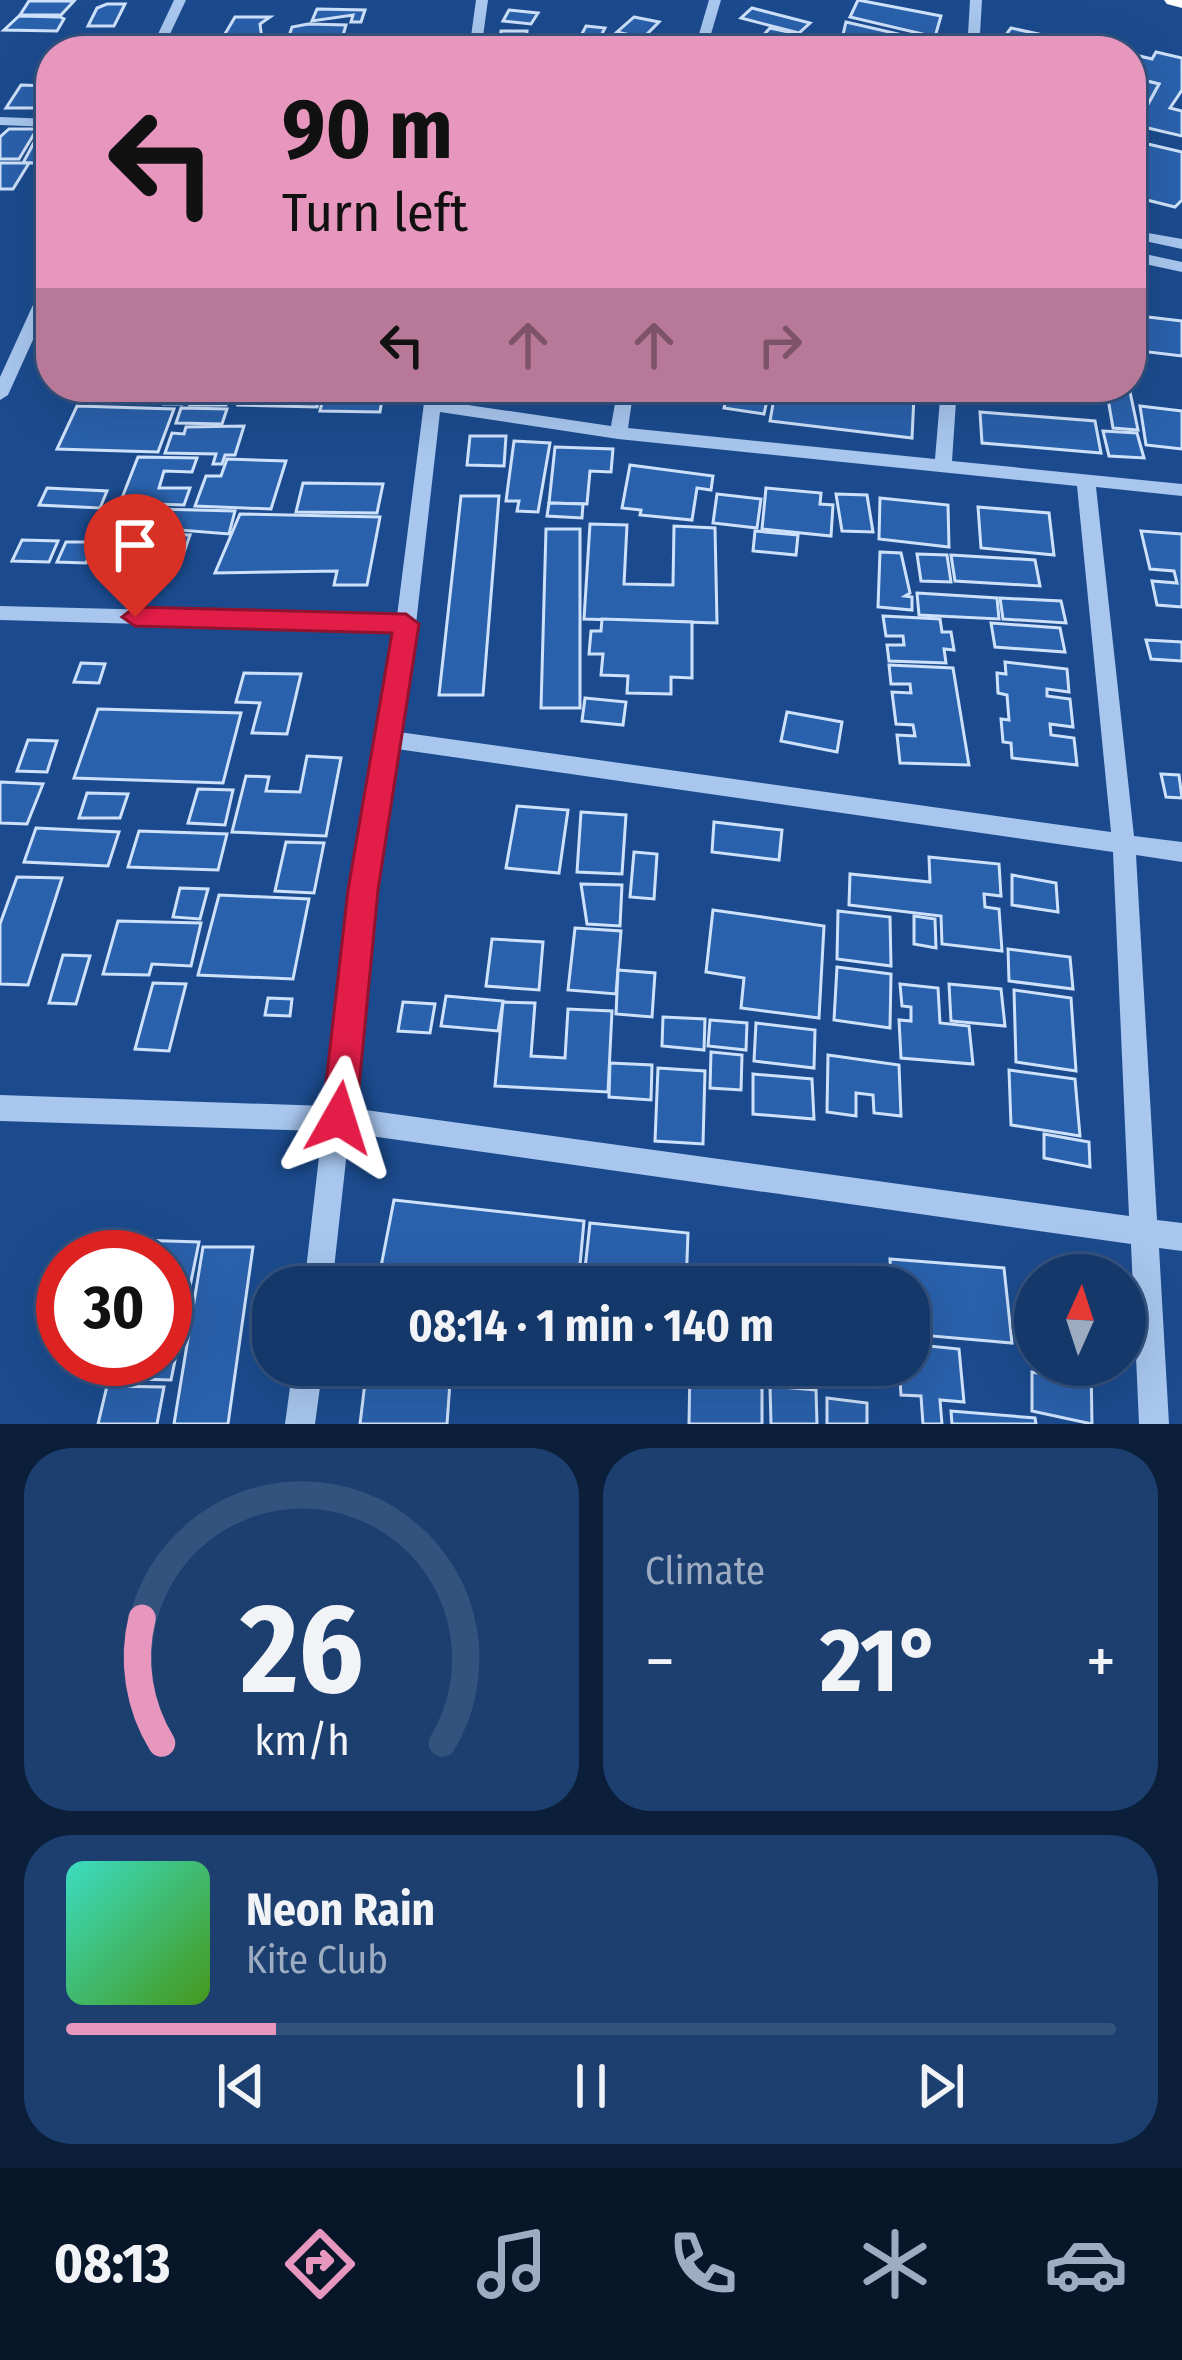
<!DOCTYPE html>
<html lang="en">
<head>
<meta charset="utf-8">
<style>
  body { margin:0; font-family:"Fira Sans Condensed",sans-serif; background:#1d3f70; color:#f1f3f6; height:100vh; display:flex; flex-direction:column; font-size:45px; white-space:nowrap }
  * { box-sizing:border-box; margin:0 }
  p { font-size:39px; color:#9dacc1 }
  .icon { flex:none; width:66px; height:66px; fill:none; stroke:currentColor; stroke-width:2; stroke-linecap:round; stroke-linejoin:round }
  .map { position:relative; height:1424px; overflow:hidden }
  .panel { display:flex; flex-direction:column; gap:24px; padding:24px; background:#0b1f3a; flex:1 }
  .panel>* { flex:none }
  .hud { position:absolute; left:36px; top:36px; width:1110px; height:366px; border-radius:48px; box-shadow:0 12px 48px #0002,0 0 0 3px #33527e; background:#e797bd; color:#111; overflow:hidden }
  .needle { width:78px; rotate:3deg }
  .controls { position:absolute; left:1014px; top:1254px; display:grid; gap:24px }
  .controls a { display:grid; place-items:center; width:132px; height:132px; border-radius:50%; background:#14386a; box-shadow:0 12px 48px #0002,0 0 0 3px #33527e; font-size:60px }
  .speed { position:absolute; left:36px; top:1230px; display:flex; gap:24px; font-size:60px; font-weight:700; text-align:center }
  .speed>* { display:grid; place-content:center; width:156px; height:156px; border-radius:50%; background:#14386a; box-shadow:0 12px 48px #0002,0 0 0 3px #33527e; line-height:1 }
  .speed .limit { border:18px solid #d22; background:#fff; color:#111 }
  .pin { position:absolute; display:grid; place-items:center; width:102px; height:102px; color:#fff; margin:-123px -51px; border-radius:50% 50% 50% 0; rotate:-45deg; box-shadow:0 0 12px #0007 }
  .pin .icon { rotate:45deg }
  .me { position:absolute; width:132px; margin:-66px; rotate:6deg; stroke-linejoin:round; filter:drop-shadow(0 0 9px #0008) }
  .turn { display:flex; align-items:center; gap:42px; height:252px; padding:0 48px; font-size:54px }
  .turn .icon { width:156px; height:156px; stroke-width:2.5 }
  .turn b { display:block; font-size:84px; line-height:102px }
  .lanes { display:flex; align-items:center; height:114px; padding:0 48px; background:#0003; justify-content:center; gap:60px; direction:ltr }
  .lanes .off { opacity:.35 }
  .big { font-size:90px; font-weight:700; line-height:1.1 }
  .panel .widget { flex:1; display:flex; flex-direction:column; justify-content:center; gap:18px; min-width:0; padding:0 42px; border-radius:48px; background:#1d3f70 }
  .panel .dial { align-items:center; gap:0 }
  .dial svg { height:312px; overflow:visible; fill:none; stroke:#33527e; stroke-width:7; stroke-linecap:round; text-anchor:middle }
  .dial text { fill:#f1f3f6; stroke:none }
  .song { display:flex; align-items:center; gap:36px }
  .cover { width:144px; height:144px; border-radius:18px; background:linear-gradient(135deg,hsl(170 70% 55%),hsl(100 70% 35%)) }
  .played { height:12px; border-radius:6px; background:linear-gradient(90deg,#e797bd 20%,#33527e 20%) }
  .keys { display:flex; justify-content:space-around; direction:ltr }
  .heat { display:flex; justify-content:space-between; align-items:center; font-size:66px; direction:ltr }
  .panel .tiles { flex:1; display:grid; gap:24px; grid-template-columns:1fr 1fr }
  .widget:last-child { grid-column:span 2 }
  .trip { position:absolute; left:252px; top:1266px; width:678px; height:120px; border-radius:48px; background:#14386a; box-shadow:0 12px 48px #0002,0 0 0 3px #33527e; font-weight:700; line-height:120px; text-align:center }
  .dock { display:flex; height:192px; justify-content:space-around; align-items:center; background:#08162a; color:#9dacc1 }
  .dock .icon { width:84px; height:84px }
  .dock .current { color:#e797bd }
  .dock b { font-size:54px; color:#f1f3f6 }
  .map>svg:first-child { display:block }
</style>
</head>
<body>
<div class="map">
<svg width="1182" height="1424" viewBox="0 0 1182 1424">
  <rect width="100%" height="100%" fill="#1b4b8e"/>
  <g fill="#2a61ac" stroke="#cee1fa" stroke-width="3">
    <path d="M858 0 941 16 935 37 850 17Z"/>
    <path d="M29 1H74L61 15H20Z"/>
    <path d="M107 4H125L114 26H88L97 8Z"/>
    <path d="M752 8 810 23 799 33 741 18Z"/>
    <path d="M317 9 365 10 361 22H351L353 15 312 21Z"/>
    <path d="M509 10 538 13 531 24 503 21Z"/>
    <path d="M19 16 60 17 64 19 57 31 4 30Z"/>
    <path d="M235 17H270L260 24 262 39H222Z"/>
    <path d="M634 17 659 22 643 38 617 32Z"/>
    <path d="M846 22 933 42 930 51H874L841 43Z"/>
    <path d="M308 24 346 25 342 39H288L292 27Z"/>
    <path d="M586 26 605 28 593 51H573Z"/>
    <path d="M770 28 830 41 822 51H810L759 40Z"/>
    <path d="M1011 28 1116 51 996 48Z"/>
    <path d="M501 31H527L525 51H499Z"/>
    <path d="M315 39 354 40 351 51H311Z"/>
    <path d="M1156 52 1182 58V90L1170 108 1182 111V136L1131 124V100L1148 104 1159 84 1131 77V54L1152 59Z"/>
    <path d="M1131 77 1159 84 1148 104 1131 100Z"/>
    <path d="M21 85 46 86 37 100 48 101 44 108H6Z"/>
    <path d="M9 129H37L19 159H0V137Z"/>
    <path d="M45 133H51V163H23L38 135Z"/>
    <path d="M1131 140 1182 152V200L1175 207 1131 196Z"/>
    <path d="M0 163H29L13 189H0Z"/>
    <path d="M1131 315 1182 321V356L1132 350Z"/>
    <path d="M170 387H188L182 404H164Z"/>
    <path d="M196 387H231L226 405H190Z"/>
    <path d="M244 387 305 389 304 394H320L317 407 238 405Z"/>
    <path d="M326 387H384L380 412 320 411Z"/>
    <path d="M469 387H566L564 397Z"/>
    <path d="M729 387H770L764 414 724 408Z"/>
    <path d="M776 387 914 396 912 438 770 421Z"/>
    <path d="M1106 387H1129L1138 430 1113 428Z"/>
    <path d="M77 406 174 409 158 452 57 449Z"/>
    <path d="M1140 406 1182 411V449L1146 445Z"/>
    <path d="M181 408 227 409 222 424 176 423Z"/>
    <path d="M980 412 1095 421 1101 453 982 443Z"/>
    <path d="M244 426 235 455H225L222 464H213L216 454 165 453 172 433 184 434 186 427Z"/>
    <path d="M1103 431 1137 433 1144 458 1109 456Z"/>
    <path d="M470 436H506L504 466 467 465Z"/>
    <path d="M514 441 550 443 538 512 517 511 519 501H506Z"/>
    <path d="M555 447 613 449 611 472 590 471 587 504 549 503Z"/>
    <path d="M138 457 197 458 192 472 164 471 159 488H190L184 505 120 503Z"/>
    <path d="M227 459 286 461 271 509 195 506 206 476H221Z"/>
    <path d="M630 465 713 476 711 490 697 488 692 520 640 515 641 510 622 508Z"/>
    <path d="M303 483 383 484 377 513 296 512Z"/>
    <path d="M47 488 107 491 100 508 39 505Z"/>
    <path d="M766 488 821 493 820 504 833 505 831 536 762 529Z"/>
    <path d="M717 494 761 499 757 528 713 523Z"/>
    <path d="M836 494 867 495 873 532 842 531Z"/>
    <path d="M461 496H499L483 695H439Z"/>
    <path d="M880 498 948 505 949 547 879 539Z"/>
    <path d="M549 503 583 504 582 518 547 516Z"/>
    <path d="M978 507 1049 513 1054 555 981 548Z"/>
    <path d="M114 508 235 511 229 534 143 527 140 533 190 535 179 567 92 564Z"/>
    <path d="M240 514 380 517 367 585H334L337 571 215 573Z"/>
    <path d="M590 524 627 525 624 584 673 585 674 526 715 528 717 623 584 619Z"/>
    <path d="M546 529H580V708H541Z"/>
    <path d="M755 531 798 535 796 555 753 551Z"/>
    <path d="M1141 531 1182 534V607L1157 605 1152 581 1177 583 1174 571 1150 569Z"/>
    <path d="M22 540 58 541 49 562 12 561Z"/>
    <path d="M66 542H94L86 563 57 562Z"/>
    <path d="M880 552 901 553 910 593 905 596 912 597V610L878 607Z"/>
    <path d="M917 554 947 555 951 582 921 581Z"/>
    <path d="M951 555 1035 560 1040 586 955 581Z"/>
    <path d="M917 593 997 598 999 619 919 615Z"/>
    <path d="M1000 598 1061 601 1066 623 1003 619Z"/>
    <path d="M883 616 940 619 942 632H951L954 650 944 649 946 663 889 661 887 645H904L903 636H886Z"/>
    <path d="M602 619 692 622V678L671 677V694L627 693 628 676 601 675 603 654H589L591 631H601Z"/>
    <path d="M991 623 1060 628 1065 652 995 647Z"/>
    <path d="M1146 640 1182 642V661L1151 659Z"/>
    <path d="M1005 662 1067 669 1069 692 1047 689V696L1070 699 1073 727 1050 724 1051 735 1074 738 1077 765 1012 758 1011 743 1003 742 1001 719 1009 720 1007 695 998 693 997 673 1006 674Z"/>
    <path d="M81 663 105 664 99 683 74 682Z"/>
    <path d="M889 665 953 668 969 765 900 763 897 735 915 736 913 725 896 724 892 692 911 693 910 684H891Z"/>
    <path d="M244 673 301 674 287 734 252 733 260 703 236 702Z"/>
    <path d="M585 698 626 702 623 725 582 721Z"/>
    <path d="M98 709 241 713 223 783 74 778Z"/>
    <path d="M787 712 842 722 837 752 781 741Z"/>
    <path d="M28 740 57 741 47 772 17 771Z"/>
    <path d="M307 756 341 758 326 836 232 832 246 776 269 777 266 791 300 792Z"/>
    <path d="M1161 774 1179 775 1182 798 1166 797Z"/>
    <path d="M0 782 43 784 27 824 0 823Z"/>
    <path d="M198 789 233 790 225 825 188 823Z"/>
    <path d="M87 793 128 794 120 818H79Z"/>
    <path d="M517 806 568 810 559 873 506 868Z"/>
    <path d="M581 812 626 815 622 874 577 872Z"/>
    <path d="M714 822 782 830 779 860 712 852Z"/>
    <path d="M36 828 119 832 108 866 24 862Z"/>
    <path d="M139 831 227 834 218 870 128 867Z"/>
    <path d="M286 842 324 843 314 893 275 891Z"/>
    <path d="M634 852 657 854 654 899 630 897Z"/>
    <path d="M929 857 999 864 1001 896 984 894 985 907 999 909 1002 951 942 944 941 916 849 905 850 874 930 882Z"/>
    <path d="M1012 875 1056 883 1058 912 1012 905Z"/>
    <path d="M17 877 62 878 28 985 0 984V924Z"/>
    <path d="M581 884 622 885 620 926 587 924Z"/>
    <path d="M180 888 208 889 200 919 173 917Z"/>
    <path d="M219 895 309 899 293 979 198 975Z"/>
    <path d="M713 910 824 926 819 1018 741 1008 744 978 706 972Z"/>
    <path d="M838 911 890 917 891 966 837 959Z"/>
    <path d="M914 916 935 919 936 948 914 944Z"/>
    <path d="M118 921 201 923 191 966 152 964 149 975 103 974Z"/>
    <path d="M575 928 621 931 616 994 568 990Z"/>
    <path d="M492 939 543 942 539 990 486 986Z"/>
    <path d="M1008 949 1070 957 1073 989 1009 981Z"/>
    <path d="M63 955 90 956 76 1004 49 1003Z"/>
    <path d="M837 967 891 974 890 1028 834 1020Z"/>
    <path d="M618 970 655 973 652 1017 616 1014Z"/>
    <path d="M153 983 186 984 169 1051 135 1049Z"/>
    <path d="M900 984 938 988 940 1023 969 1026 973 1064 901 1058 899 1020 911 1021V1007L902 1006Z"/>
    <path d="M949 984 1001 989 1005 1026 951 1021Z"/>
    <path d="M1014 990 1071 998 1076 1071 1016 1062Z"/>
    <path d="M446 996 503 1001 498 1031 441 1026Z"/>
    <path d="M268 998 292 999 290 1016 265 1015Z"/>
    <path d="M403 1002 435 1004 430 1033 398 1031Z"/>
    <path d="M503 1002 535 1003 531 1056 565 1058 568 1009 612 1011 608 1092 495 1086Z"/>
    <path d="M663 1017 705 1019 704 1050 662 1046Z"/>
    <path d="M710 1020 747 1023 746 1050 708 1046Z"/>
    <path d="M756 1023 815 1030 814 1068 754 1061Z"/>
    <path d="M711 1052 742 1055 741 1090 710 1088Z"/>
    <path d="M828 1055 899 1065 901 1116 874 1113 873 1095 856 1093V1116L827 1112Z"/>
    <path d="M610 1063 652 1065 651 1100 609 1097Z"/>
    <path d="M658 1068 705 1071 703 1144 655 1141Z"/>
    <path d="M1009 1070 1075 1079 1080 1136 1011 1125Z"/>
    <path d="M753 1074 812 1079 814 1119 753 1114Z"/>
    <path d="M1044 1134 1089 1142 1090 1167 1044 1158Z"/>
    <path d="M394 1200 584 1221 578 1287H473L379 1277Z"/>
    <path d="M590 1223 688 1233 686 1287H583Z"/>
    <path d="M85 1235 120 1236 115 1257H80Z"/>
    <path d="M136 1240 199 1242 181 1331H165V1257H133Z"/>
    <path d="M203 1247H253L228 1424H174Z"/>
    <path d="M890 1259 1004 1268 1012 1343 909 1334V1287H891Z"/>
    <path d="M165 1336H180L171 1380 105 1378 110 1359H165Z"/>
    <path d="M909 1344 959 1349 964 1402 940 1400 942 1424H923L921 1396 901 1395 899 1365H909Z"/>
    <path d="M690 1365H762V1424H689Z"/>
    <path d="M772 1365H865V1387L772 1378Z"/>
    <path d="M1043 1365H1091L1092 1424 1032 1411V1372L1043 1374Z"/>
    <path d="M367 1366 451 1368 447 1424H360Z"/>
    <path d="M107 1386 164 1387 157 1424H98Z"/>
    <path d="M770 1386 816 1390 817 1424H771Z"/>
    <path d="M827 1398 867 1403V1424H827Z"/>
    <path d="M951 1411 1035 1418 1036 1424H952Z"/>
  </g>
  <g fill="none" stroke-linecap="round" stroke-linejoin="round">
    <g fill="#a8c6ee" fill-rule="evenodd">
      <path d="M174 0H186L162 51H150Z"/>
      <path d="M476 0H488L481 51H469Z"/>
      <path d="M709 0H721L706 51H694Z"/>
      <path d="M970 0H982L979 51H967Z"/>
      <path d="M0 117 51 119V127L0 125Z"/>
      <path d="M1131 230 1182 239V249L1131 238Z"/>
      <path d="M1131 251 1182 262V272L1131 261Z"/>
      <path d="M51 278V300L8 395 0 400V377L43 283Z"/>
      <path d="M426 387H442L441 401 611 426 618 387H634L628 428 935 459 941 387H957L952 461 1182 484V496L1096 487 1134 836 1182 842V862L1136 855 1157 1220 1182 1223V1251L1159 1248 1169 1424H1139L1131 1244 349 1133 332 1287H304L322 1131 0 1121V1095L326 1106 351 890 395 631 0 620V606L397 616ZM440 412 618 439 1077 486 1111 832 399 732 416 624ZM397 749 1113 852 1129 1216 351 1108 375 890Z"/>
      <path d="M293 1365H323L315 1424H285Z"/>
    </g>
    <path fill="#fff" fill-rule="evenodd" d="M1164 0H1182V8L1167 4Z"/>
  </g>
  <path fill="#e11d48" stroke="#92132f" stroke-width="3" d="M135 607 406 614 419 624 378 890 356 1118 351 1130 339 1135 327 1130 322 1118 348 890 392 633 135 626 122 617Z"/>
</svg>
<div class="controls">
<a><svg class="needle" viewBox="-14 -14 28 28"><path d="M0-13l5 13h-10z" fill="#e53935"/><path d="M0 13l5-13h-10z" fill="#9dacc1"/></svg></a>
</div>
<div class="speed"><div class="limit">30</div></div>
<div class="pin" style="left:135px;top:617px;background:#d93025"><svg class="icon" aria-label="arrive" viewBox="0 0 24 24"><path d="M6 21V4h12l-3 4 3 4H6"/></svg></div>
<svg class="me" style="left:339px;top:1118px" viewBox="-20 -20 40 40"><path d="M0-17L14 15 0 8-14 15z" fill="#e11d48" stroke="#fff" stroke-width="4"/></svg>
<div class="trip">08:14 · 1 min · 140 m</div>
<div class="hud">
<div class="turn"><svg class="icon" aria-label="left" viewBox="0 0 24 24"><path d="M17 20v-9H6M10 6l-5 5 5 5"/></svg><div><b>90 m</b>Turn left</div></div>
<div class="lanes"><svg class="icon" aria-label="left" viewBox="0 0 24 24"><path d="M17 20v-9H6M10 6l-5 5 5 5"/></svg><svg class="icon off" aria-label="ahead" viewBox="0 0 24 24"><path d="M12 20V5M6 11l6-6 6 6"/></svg><svg class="icon off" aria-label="ahead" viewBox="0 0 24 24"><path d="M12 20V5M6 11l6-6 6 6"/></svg><svg class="icon off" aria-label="right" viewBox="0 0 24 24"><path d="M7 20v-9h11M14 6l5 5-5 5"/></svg></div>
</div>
</div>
<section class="panel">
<div class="tiles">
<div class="widget dial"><svg viewBox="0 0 100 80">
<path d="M14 69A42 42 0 1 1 86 69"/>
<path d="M14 69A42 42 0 0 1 9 37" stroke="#e797bd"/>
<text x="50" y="56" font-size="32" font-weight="700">26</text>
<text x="50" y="72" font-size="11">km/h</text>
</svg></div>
<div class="widget"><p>Climate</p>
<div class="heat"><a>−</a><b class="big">21°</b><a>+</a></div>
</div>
<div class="widget">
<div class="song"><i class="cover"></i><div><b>Neon Rain</b><p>Kite Club</p></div></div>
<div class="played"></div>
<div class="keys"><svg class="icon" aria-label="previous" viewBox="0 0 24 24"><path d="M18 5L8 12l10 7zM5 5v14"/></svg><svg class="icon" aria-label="pause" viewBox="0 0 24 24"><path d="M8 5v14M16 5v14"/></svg><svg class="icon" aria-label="next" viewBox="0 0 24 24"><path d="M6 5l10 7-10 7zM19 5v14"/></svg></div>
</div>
</div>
</section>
<nav class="dock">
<b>08:13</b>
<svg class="icon current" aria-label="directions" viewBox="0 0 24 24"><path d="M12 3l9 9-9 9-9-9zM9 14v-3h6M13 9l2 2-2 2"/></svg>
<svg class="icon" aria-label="music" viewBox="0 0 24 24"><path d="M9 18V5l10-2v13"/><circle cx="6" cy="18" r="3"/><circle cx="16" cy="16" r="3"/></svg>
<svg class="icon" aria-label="phone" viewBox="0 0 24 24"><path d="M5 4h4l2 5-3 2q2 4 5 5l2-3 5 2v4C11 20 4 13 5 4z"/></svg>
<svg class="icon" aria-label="climate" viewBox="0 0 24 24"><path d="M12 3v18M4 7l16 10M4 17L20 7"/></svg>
<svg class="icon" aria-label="car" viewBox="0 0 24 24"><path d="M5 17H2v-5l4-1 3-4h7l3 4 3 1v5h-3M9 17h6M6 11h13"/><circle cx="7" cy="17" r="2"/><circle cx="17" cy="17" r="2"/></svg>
</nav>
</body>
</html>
